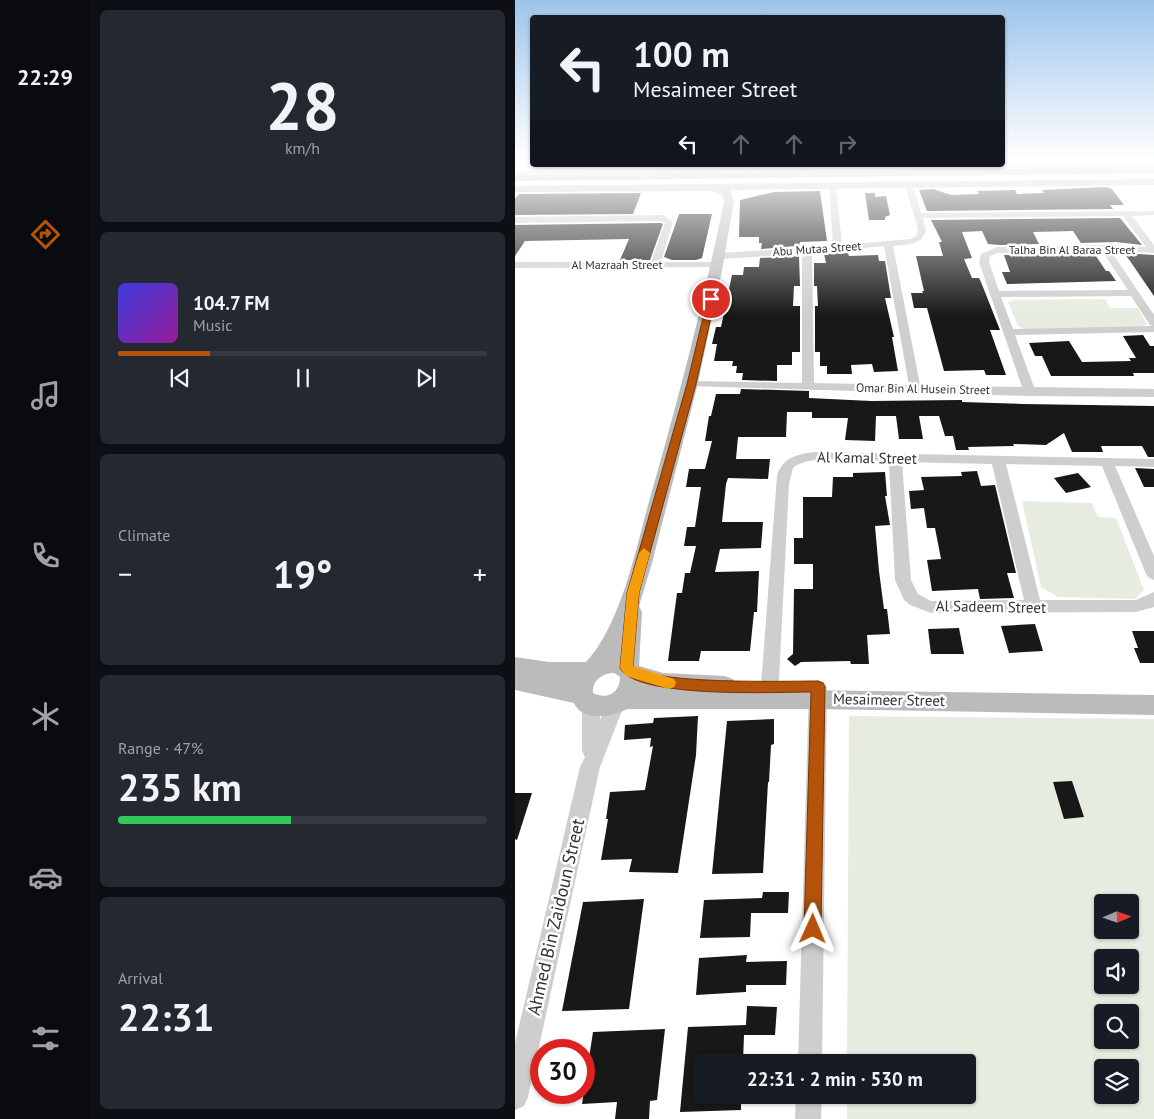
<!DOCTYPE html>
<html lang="en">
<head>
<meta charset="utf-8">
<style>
  body { margin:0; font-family:"PT Sans",sans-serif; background:#242831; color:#f1f3f6; height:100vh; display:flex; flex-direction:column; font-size:19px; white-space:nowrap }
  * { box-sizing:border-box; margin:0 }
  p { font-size:16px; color:#9ea1a6 }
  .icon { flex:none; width:28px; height:28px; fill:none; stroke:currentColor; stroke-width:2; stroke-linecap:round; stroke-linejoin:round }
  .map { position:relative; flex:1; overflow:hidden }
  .sheet { display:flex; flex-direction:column; gap:10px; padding:10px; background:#0d0f14; width:425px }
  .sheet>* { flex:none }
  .guide { position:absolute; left:15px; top:15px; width:475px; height:152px; border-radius:5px; box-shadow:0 1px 4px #0004; background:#171b24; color:#f1f3f6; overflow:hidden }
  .needle { width:32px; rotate:88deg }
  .buttons { position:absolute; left:579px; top:894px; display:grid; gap:10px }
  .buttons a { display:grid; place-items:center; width:45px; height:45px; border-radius:5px; background:#171b24; box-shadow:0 1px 4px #0004; font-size:25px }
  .speed { position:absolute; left:15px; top:1039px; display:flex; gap:10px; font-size:25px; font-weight:700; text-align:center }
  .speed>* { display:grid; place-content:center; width:65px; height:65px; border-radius:50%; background:#171b24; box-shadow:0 1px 4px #0004; line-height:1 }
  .speed .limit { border:8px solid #d22; background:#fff; color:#111 }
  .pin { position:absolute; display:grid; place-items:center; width:42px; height:42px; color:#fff; margin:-21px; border:2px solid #fff; border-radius:50%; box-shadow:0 1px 5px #0007 }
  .me { position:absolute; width:55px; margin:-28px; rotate:1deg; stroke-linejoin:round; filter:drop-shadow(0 0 4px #0008) }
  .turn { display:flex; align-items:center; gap:18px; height:105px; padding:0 20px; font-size:22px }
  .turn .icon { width:65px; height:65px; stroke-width:2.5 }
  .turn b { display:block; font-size:35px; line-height:42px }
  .lanes { display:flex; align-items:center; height:48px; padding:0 20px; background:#0003; justify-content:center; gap:25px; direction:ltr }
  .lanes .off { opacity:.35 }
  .big { font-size:38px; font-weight:800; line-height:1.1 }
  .sheet .widget { flex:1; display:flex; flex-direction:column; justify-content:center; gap:8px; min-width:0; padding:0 18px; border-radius:8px; background:#242831 }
  .sheet .dial { align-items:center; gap:0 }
  .dial b { font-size:65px; line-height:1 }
  .song { display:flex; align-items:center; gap:15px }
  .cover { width:60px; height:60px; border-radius:8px; background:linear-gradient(135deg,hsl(240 70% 55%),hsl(300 70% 35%)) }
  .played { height:5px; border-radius:2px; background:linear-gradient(90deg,#b45309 25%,#363941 25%) }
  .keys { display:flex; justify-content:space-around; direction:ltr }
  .heat { display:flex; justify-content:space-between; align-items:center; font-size:28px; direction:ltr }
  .charge { height:8px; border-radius:4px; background:linear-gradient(90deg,#34c759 47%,#363941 0) }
  .trip { position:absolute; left:179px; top:1054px; width:282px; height:50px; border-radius:5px; background:#171b24; box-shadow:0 1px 4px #0004; font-weight:800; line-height:50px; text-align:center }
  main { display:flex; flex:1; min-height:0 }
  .tab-bar { display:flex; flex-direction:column; width:90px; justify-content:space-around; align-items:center; background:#090b0e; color:#9ea1a6 }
  .tab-bar .icon { width:35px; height:35px }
  .tab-bar .active { color:#b45309 }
  .tab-bar b { font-size:22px; color:#f1f3f6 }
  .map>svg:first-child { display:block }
</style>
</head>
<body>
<main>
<nav class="tab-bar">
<b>22:29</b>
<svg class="icon active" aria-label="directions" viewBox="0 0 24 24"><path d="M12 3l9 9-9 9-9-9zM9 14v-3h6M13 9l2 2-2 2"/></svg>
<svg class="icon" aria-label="music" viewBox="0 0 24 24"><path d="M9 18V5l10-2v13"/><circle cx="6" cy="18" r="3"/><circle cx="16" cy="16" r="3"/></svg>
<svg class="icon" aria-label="phone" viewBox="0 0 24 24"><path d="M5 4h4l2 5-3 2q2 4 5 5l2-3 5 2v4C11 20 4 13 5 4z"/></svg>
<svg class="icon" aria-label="climate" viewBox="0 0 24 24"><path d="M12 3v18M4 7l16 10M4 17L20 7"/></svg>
<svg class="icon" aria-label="car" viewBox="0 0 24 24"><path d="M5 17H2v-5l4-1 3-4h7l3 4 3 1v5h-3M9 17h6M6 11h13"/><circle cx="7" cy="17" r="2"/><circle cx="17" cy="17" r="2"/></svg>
<svg class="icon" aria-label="filters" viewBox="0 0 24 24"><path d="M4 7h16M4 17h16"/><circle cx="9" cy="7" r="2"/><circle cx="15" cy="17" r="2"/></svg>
</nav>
<section class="sheet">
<div class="widget dial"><b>28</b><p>km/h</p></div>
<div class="widget">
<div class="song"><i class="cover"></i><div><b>104.7 FM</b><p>Music</p></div></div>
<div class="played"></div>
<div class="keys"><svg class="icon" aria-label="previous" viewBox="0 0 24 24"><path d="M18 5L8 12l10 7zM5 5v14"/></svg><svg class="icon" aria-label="pause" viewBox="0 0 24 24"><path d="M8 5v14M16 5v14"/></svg><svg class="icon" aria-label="next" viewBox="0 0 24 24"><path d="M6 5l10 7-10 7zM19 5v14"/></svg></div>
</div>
<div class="widget"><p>Climate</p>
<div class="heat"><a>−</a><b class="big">19°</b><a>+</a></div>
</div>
<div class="widget"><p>Range · 47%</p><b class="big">235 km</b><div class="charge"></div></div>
<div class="widget"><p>Arrival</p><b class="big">22:31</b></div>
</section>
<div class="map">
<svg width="639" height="1119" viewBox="0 0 639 1119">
  <rect width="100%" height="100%" fill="#fff"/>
  <g fill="#e6ede0" fill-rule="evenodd">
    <path d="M590 299 595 308H623L632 324 627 328 511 330 503 326 493 302 499 300Z"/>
    <path d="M507 501 577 503 583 517 601 518 629 590 619 599 543 597 526 587Z"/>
    <path d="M334 716 639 719V1119H332V1095H452V1062H332ZM588 902H615V930H588ZM588 958H615V985H588ZM588 1012H615V1040H588ZM588 1068H615V1095H588Z"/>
  </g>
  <g fill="#181818">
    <path d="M591 187 597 189 609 205H595L598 209 412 211 404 190 418 189 436 195 464 194 462 191 500 190 502 194 529 193 527 190Z"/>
    <path d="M305 191 312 241 285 242 284 246 246 249 247 243H244V237H224L225 200 259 192Z"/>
    <path d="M126 193 118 214 0 215V199L4 194Z"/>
    <path d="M350 193H360V197L371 196 375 215 370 217V220H354Z"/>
    <path d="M164 214H197L187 258 181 260H157L149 257Z"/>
    <path d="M605 218 627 245 601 242 566 243 558 231 518 232 524 244 485 245 473 244 467 231 447 232 457 258 449 259 457 278H464L466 282 485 330H475L491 375H471L469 370 429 371 412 308H399L396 293H408L407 291H409L401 256H428L424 242H427L416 220Z"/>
    <path d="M146 223 148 224 135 260H105L114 239 10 241 0 256V225Z"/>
    <path d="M332 251 334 256 363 255 364 261H370L376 298H370L379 337H377L383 371 359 372 357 364 336 365 337 374H312V366H305V352H300V306H303L302 286H299V263H311L309 254Z"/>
    <path d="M579 253 591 271H594L601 281 492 284 487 272H495L489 255Z"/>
    <path d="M609 253 639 255V296L615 261Z"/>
    <path d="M284 256 285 286H279L278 306H285V352H277V365H262V381L227 380 228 373H221L222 366H217L218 361H199L202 344H197L201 327H206L217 275H228L229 267H244L245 258Z"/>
    <path d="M628 335 635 346H639V373H618L619 376H536L527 356H520L514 343 554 341 567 362 616 361 614 358H621L608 336Z"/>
    <path d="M226 389 294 391V398L356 401 447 400V402L508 404 639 406V457H633L627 446H586L588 452H557L549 433 531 445 498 444 499 446 453 447 454 450H441L438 436H430L424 416H404L408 439H384L381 416H361L360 441 330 440 333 418H297V412H272L271 437H223L221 459H255L253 479 213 478 211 484 207 522H248L246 548 205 549 200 572 244 571 242 612H239L235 651H186L184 661H153L162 593H167L170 573H175L181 546H169L172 527H180L186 487H171L174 469H190L197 441H190L194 416H196L201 394H225Z"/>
    <path d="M620 468 639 469V487H629Z"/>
    <path d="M462 471 466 486 480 485 501 573H492L499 598 465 599 463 589 417 591 412 560 426 559 420 528H412L409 508 396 509 394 491 409 490 406 477 447 476 446 472Z"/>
    <path d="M370 472 372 496H370L375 525 360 526 364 571 369 609H372L375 634 352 635 354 664H336L335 661 286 662 280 666 272 659 278 654 279 589H298V564H279V538H288V497H317L318 477H338V473Z"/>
    <path d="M563 473 576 487 551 493 539 478Z"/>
    <path d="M520 624 528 651 494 653 486 626Z"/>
    <path d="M444 628 449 654H416L413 629Z"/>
    <path d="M617 631H639V663H625L619 648H623Z"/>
    <path d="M183 716 181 755 163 873 114 872 117 859 86 860 93 819H91L95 792 130 790 138 746 135 747 136 738 109 740 110 725 138 723 139 718Z"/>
    <path d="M259 719V744L256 745 254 782H253L248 873 197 874 212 721Z"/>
    <path d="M557 781 569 817 549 819 538 782Z"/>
    <path d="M0 793H17L2 840 0 839Z"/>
    <path d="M248 892H274L273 913H236L235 937 185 938 189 900 247 898Z"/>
    <path d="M129 899 114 1009 47 1011 68 902Z"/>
    <path d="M232 955 231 962 272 961 271 985H231V992L181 995 184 958Z"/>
    <path d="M232 1006 262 1007 260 1035H229L228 1062H188V1095H226V1110L165 1112 173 1027 231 1025Z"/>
    <path d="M150 1029 142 1100 135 1101 134 1119H100L102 1102 67 1104 78 1032Z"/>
  </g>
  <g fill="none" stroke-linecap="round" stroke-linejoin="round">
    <g fill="#cecece" fill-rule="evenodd">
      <path d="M639 163V167L0 175V171Z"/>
      <path d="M314 184 321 186 327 245 396 239 402 235 403 229 390 186 394 184 398 186 406 213 639 211V215L617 216 639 245V253L596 251 639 315V332L500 335 519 387 639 389V397L515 396 172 386 170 384 176 381 287 383V254L205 259 200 256 205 253 318 246ZM608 216 631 247 590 245 482 247 466 254 464 262 507 387 405 385 378 246C391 244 406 246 411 231L408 218ZM369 246 394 385 299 383 297 253ZM587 251 613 290 484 291 474 262 475 256 483 253ZM616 296 635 325 638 326 498 329 486 297Z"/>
      <path d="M148 215 158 222 146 262H204L209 265 207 267 0 268V262H136L150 223 146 221 0 223V217Z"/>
      <path d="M301 452 639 459V467L600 466 639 556V580L634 578 631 574 587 466 491 464 525 600H621L639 592V607L621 612 416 613 395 605 389 600 380 580 374 462C352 461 293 453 278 468L274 484 263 699 260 704 254 707 248 704 245 699 262 476C268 457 282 454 301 452ZM387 462 477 464 509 600 416 601 403 594 396 580Z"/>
      <path d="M303 680 309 682 312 687 307 1062H283L294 687 297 682Z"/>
      <path d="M101 695 107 698 110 703 85 767 13 1097 9 1106 0 1110V1043L65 767 70 757 67 751V705L70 700 76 697 82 700 85 705V720L95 698Z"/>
      <path d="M281 1095H307L306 1119H280Z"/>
    </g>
    <path fill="#bbb" fill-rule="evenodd" d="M639 179V185L215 190 219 201 206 276 182 387 137 563 124 606 127 612 124 666 148 673 210 676 218 679 222 686 220 689 639 695V715L303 709H112C98 717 67 722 59 703L0 690V657L34 662H71C106 625 121 548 135 498 163 400 189 302 209 201L206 194 197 191 0 192V186ZM99 673 105 677C105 693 92 700 78 693 77 681 87 673 99 673Z"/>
    <path fill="#a9a9a9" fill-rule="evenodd" d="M639 167V173L0 181V175Z"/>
  </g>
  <linearGradient id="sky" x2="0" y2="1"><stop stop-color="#9dc4ea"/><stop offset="0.5" stop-color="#fff"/><stop offset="1" stop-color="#fff" stop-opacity="0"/></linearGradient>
  <rect width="639" height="316" fill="url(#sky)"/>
  <path fill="#b45309" stroke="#753606" d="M193 297 200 299 181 384 124 593 118 666C137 685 271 681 303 681L308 683 310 687 306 929 304 935 298 937 292 935 289 929 296 692C262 692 121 699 105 668L112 593 172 384Z"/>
  <path fill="#f59e0b" d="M129 548 135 553 124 593 118 666 159 679 161 683 159 687 154 689 111 676 105 668 112 593 124 553Z"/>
  <g text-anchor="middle" stroke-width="5" stroke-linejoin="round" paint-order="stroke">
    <g font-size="12" fill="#313131" stroke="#fff">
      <text transform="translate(302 249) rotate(-4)" y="4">Abu Mutaa Street</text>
      <text x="557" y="254">Talha Bin Al Baraa Street</text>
      <text x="102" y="269">Al Mazraah Street</text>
      <text transform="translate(408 389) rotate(1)" y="4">Omar Bin Al Husein Street</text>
    </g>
    <g font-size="15" fill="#313131" stroke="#fff">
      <text transform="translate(352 458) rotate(1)" y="5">Al Kamal Street</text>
      <text transform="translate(476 607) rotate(1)" y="5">Al Sadeem Street</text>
      <text transform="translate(374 700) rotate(1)" y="5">Mesaimeer Street</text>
    </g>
    <g font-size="18" fill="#313131" stroke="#fff">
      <text transform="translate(41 917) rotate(-77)" y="6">Ahmed Bin Zaidoun Street</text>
    </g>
  </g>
</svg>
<div class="buttons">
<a><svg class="needle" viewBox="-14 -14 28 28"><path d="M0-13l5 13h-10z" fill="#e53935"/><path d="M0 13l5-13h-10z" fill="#9ea1a6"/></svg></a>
<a><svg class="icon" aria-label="sound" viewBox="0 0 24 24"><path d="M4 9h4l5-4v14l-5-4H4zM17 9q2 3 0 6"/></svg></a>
<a><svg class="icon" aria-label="search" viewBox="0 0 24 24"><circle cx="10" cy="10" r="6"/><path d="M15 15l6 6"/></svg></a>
<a><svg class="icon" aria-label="layers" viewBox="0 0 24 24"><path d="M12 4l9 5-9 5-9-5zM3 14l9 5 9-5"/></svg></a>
</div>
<div class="speed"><div class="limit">30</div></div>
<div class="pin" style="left:196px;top:299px;background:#d93025"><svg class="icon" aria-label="arrive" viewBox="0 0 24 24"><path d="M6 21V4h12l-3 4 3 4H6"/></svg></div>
<svg class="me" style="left:298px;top:929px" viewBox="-20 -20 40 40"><path d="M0-17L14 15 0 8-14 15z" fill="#b45309" stroke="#fff" stroke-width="4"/></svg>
<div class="trip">22:31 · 2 min · 530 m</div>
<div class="guide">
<div class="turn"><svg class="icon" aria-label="left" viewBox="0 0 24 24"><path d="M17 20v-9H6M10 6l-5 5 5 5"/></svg><div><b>100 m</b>Mesaimeer Street</div></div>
<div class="lanes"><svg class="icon" aria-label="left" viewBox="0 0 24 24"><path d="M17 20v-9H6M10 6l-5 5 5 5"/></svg><svg class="icon off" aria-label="ahead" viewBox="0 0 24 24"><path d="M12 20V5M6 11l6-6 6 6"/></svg><svg class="icon off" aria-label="ahead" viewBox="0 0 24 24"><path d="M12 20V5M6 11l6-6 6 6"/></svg><svg class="icon off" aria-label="right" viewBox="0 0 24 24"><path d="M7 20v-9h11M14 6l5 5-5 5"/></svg></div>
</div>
</div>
</main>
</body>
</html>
